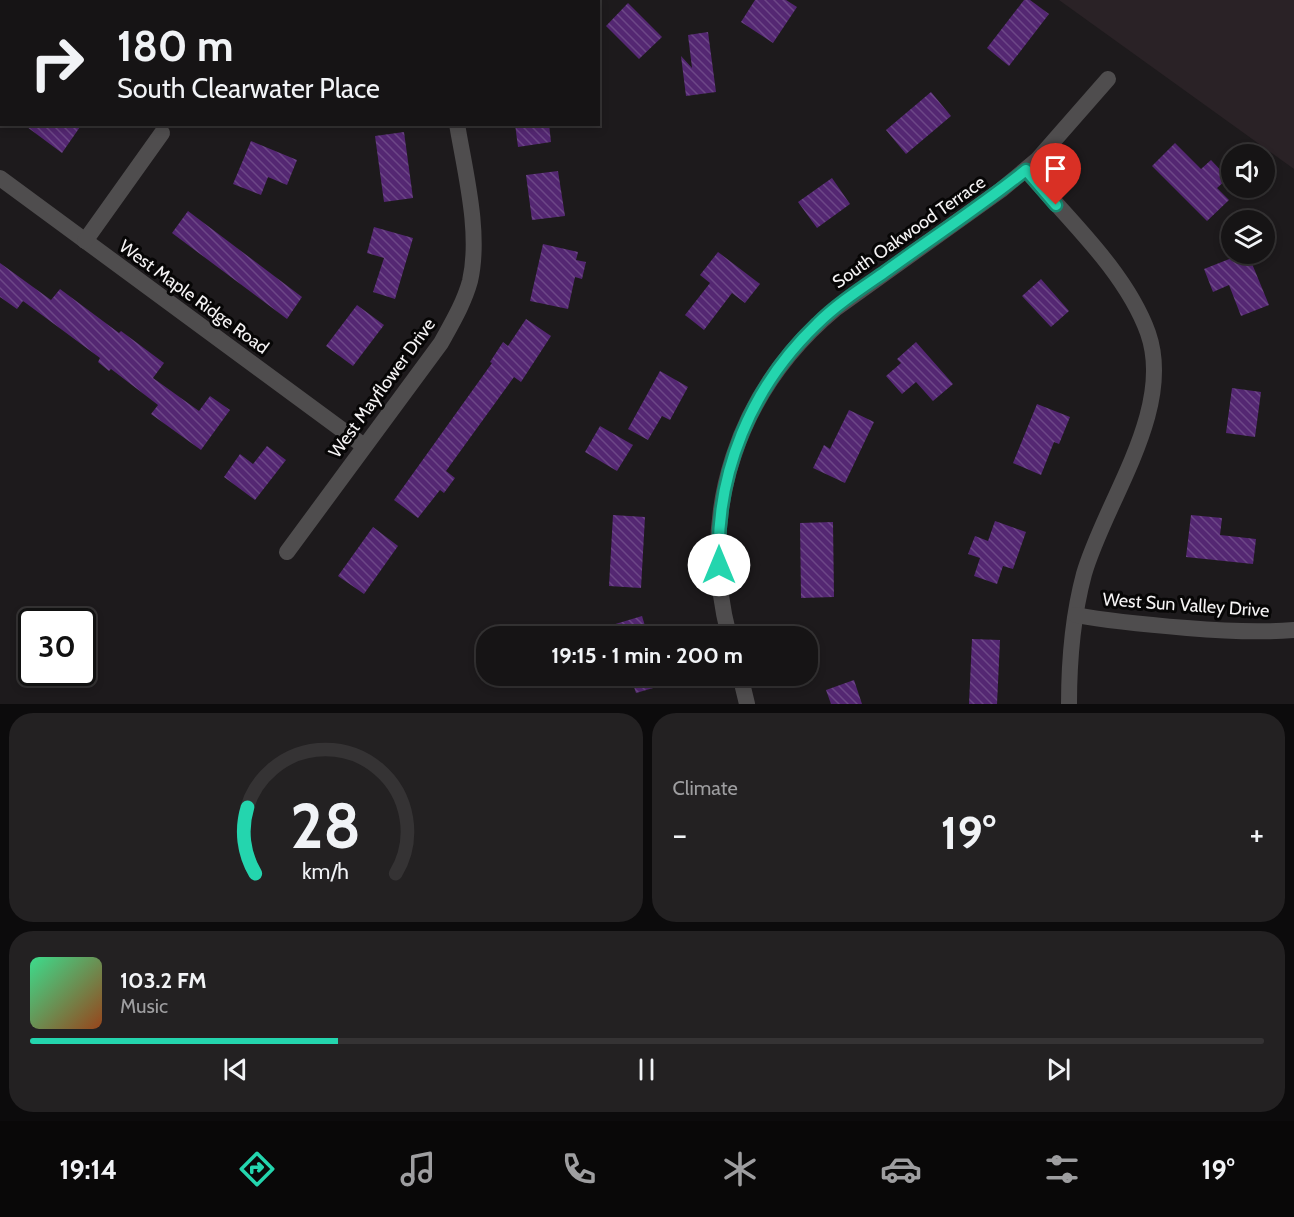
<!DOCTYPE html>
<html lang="en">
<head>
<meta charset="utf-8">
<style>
  body { margin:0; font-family:Cabin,sans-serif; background:#232122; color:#f1f3f6; height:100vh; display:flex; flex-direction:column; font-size:22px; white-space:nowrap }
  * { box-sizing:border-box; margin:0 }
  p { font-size:20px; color:#9e9ea0 }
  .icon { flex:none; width:33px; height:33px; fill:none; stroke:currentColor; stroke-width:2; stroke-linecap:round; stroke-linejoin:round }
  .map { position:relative; height:704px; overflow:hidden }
  .details { display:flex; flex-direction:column; gap:9px; padding:9px; background:#0c0b0c; flex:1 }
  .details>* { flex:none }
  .guide { position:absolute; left:0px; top:0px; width:600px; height:126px; box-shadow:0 3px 9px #0003,0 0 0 2px #353334; background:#161415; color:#f1f3f6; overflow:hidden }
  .tools { position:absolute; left:1221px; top:144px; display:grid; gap:12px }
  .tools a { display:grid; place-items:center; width:54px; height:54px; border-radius:50%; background:#161415; box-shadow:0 3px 9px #0003,0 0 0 2px #353334; font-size:30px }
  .speed { position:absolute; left:18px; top:608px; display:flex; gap:12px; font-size:30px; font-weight:700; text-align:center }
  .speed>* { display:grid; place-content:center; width:78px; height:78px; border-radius:50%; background:#161415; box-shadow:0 3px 9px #0003,0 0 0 2px #353334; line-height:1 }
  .speed .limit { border:3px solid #111; border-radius:9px; background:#fff; color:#111 }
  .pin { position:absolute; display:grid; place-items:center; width:51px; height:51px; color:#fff; margin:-62px -26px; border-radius:50% 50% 50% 0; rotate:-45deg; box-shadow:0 0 6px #0007 }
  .pin .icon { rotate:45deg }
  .me { position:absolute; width:66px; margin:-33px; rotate:0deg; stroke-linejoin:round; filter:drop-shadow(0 0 4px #0008) }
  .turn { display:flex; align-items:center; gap:21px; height:126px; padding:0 18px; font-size:27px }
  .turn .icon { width:78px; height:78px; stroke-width:2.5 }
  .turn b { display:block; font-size:42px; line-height:51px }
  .big { font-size:45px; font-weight:800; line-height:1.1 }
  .details .tile { flex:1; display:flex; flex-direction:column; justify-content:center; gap:9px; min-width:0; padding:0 21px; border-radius:24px; background:#232122 }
  .details .dial { align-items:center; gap:0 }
  .dial svg { height:156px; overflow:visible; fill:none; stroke:#353334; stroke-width:7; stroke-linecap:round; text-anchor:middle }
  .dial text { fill:#f1f3f6; stroke:none }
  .song { display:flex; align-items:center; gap:18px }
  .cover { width:72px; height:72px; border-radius:9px; background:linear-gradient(135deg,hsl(150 70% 55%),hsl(20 70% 35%)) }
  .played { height:6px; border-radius:3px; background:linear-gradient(90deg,#24d5ae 25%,#353334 25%) }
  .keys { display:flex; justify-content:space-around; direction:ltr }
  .heat { display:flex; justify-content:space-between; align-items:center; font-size:33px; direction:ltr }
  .details .tiles { flex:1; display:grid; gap:9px; grid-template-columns:1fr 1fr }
  .tile:last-child { grid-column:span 2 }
  .trip { position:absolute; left:476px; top:626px; width:342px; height:60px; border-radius:24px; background:#161415; box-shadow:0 3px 9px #0003,0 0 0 2px #353334; font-weight:800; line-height:60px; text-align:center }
  .tabs { display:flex; height:96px; justify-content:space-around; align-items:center; background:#090808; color:#9e9ea0 }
  .tabs .icon { width:42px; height:42px }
  .tabs .selected { color:#24d5ae }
  .tabs b { font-size:27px; color:#f1f3f6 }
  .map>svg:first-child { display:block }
</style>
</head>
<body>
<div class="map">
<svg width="1294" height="704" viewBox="0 0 1294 704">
  <defs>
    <pattern id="building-back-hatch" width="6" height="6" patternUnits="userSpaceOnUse" patternTransform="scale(1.5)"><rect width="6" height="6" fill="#542772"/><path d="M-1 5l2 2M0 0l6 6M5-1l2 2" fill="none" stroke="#6d4787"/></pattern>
  </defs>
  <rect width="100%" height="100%" fill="#1d1a1c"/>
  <path fill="#2a2226" d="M1059 0H1294V169Z"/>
  <g fill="url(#building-back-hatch)">
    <path d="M755 0H786L797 7 773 43 741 22Z"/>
    <path d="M1024 0H1030L1049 14 1009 66 987 48Z"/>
    <path d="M628 3 662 37 639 59 606 26Z"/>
    <path d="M708 32 716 92 686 96 681 56 692 68 688 35Z"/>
    <path d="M931 92 951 116 906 154 886 130Z"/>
    <path d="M23 124H82L62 153Z"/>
    <path d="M515 124H549L551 142 518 147Z"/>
    <path d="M404 132 413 198 384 202 375 136Z"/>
    <path d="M251 141 297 160 287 185 268 177 261 195 233 184Z"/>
    <path d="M1175 143 1201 169 1211 160 1228 178 1217 188 1229 200 1207 221 1152 166Z"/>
    <path d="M558 171 565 216 532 220 526 175Z"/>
    <path d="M832 178 850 204 817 228 798 202Z"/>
    <path d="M188 211 302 297 287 319 172 233Z"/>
    <path d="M374 227 413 238 395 299 373 292 384 258 367 253Z"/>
    <path d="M543 244 578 252 576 260 586 262 582 279 575 277 568 309 530 301Z"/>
    <path d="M718 252 760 284 745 303 732 293 704 330 685 315 710 283 700 275Z"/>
    <path d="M1242 254H1248L1269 305 1241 316 1229 285 1213 292 1204 269Z"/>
    <path d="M0 263 51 300 60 289 119 333 121 331 164 363 153 378 199 411 210 396 230 410 201 450 151 414 158 405 111 369 109 371 98 362 100 358 23 301 17 309 0 297Z"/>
    <path d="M1041 279 1069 311 1051 327 1022 296Z"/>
    <path d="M357 305 384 325 353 366 326 346Z"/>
    <path d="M526 319 551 336 521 382 514 377 446 471 455 478 444 493 440 490 418 518 394 500 492 363 490 362 503 342 508 346Z"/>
    <path d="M916 342 953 384 933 401 916 382 902 394 886 376 901 363 897 359Z"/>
    <path d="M660 371 688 387 670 420 662 416 648 440 628 429Z"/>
    <path d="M1232 388 1261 392 1255 437 1226 433Z"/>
    <path d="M1037 404 1070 417 1059 444 1054 442 1041 475 1013 463Z"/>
    <path d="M849 410 874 422 845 483 813 468 824 445 830 449Z"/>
    <path d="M600 426 633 445 617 471 585 452Z"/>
    <path d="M267 446 286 460 255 500 224 477 240 454 253 464Z"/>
    <path d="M613 515 645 517 641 588 609 586Z"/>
    <path d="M1191 515 1222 518 1220 535 1256 539 1253 564 1186 557Z"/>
    <path d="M995 521 1026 532 1013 569 1003 566 997 584 974 576 980 558 968 554 975 536 988 541Z"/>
    <path d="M833 522 834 597 801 598 800 523Z"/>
    <path d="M373 527 398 546 364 594 338 576Z"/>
    <path d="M642 616 648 636H590L589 632Z"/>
    <path d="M972 639 1000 640 997 704H969Z"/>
    <path d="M630 675H683L684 679 636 693Z"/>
    <path d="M854 680 862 704H831L826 690Z"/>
  </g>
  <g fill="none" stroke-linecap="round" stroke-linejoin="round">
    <g stroke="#4f4d4e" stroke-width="16">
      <path d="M439 0V2"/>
      <path d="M1026 170C1068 219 1126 272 1148 333 1175 410 1105 501 1084 574 1073 615 1069 661 1069 704"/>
      <path d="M0 178 364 446"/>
      <path d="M85 241 162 133"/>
      <path d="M287 552 441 343C452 323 464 303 470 281 481 233 465 172 457 124"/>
      <path d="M1076 615C1113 622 1150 625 1187 628 1223 631 1258 633 1294 630"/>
      <path d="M729 636C697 512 737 391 835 309L1001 190 1037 160 1108 79"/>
      <path d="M740 675 747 704"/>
    </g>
  </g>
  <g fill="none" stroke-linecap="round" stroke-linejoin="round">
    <defs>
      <path id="route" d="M719 565C715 474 751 387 817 324 837 304 862 288 885 272 932 238 981 206 1026 170L1056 205"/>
    </defs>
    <use href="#route" stroke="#178a71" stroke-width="15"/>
    <use href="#route" stroke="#24d5ae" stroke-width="10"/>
  </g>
  <g text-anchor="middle" stroke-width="6" stroke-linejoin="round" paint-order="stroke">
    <g font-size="18" fill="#f5f3f4" stroke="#070606">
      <text transform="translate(909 232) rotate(-35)" y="6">South Oakwood Terrace</text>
      <text transform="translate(194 297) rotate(36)" y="6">West Maple Ridge Road</text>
      <text transform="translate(382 388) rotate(-54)" y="6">West Mayflower Drive</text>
      <text transform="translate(1186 605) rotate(4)" y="6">West Sun Valley Drive</text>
    </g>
  </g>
</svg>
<div class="tools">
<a><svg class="icon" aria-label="sound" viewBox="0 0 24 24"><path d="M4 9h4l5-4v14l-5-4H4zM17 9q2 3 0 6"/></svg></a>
<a><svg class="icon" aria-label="layers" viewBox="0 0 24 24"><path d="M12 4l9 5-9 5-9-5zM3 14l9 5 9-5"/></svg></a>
</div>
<div class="speed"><div class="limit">30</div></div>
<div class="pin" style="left:1056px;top:205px;background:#d93025"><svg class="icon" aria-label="arrive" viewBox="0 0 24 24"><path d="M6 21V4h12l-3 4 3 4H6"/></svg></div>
<svg class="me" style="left:719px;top:565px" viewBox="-20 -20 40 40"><circle r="19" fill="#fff"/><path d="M0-13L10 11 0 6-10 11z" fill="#24d5ae"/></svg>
<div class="trip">19:15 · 1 min · 200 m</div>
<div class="guide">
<div class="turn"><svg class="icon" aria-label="right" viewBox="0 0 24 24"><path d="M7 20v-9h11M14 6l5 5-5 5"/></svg><div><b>180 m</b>South Clearwater Place</div></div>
</div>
</div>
<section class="details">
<div class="tiles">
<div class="tile dial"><svg viewBox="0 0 100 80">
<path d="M14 69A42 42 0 1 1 86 69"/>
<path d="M14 69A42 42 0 0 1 10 35" stroke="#24d5ae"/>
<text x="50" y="56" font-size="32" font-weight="700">28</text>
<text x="50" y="72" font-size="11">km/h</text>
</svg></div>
<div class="tile"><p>Climate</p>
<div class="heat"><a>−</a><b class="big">19°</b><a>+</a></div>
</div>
<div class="tile">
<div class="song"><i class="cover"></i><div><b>103.2 FM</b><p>Music</p></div></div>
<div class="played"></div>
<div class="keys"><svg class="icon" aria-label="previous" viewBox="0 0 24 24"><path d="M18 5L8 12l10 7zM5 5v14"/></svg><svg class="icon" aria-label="pause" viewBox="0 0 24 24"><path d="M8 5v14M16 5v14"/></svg><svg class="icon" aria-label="next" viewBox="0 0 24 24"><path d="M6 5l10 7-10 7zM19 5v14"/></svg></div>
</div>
</div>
</section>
<nav class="tabs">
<b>19:14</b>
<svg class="icon selected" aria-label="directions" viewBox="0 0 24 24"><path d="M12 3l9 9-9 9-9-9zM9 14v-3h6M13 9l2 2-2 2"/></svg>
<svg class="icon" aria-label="music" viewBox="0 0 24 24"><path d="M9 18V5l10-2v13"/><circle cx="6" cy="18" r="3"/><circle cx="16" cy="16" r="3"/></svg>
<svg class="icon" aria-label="phone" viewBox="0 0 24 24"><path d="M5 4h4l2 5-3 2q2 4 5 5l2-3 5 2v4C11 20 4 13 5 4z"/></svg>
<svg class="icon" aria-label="climate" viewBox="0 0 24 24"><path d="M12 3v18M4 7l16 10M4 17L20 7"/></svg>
<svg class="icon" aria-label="car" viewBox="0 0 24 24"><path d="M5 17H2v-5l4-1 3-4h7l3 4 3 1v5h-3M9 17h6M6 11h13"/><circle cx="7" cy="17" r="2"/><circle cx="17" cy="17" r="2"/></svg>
<svg class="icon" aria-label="filters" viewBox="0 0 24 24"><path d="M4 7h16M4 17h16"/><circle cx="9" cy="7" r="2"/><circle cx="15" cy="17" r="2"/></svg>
<b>19°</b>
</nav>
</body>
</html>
